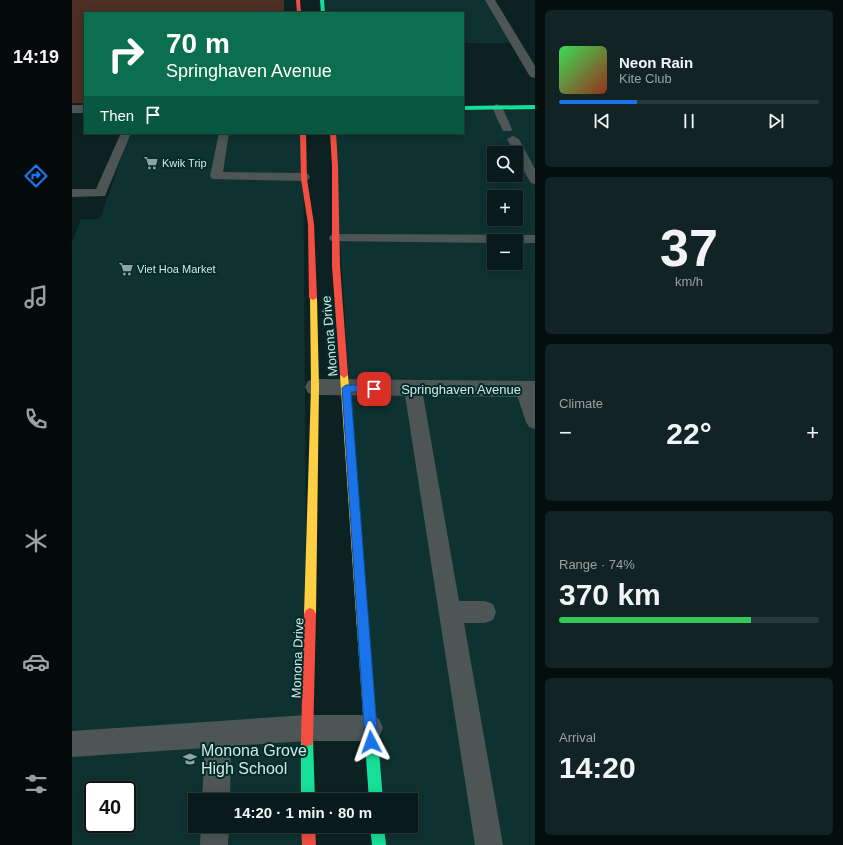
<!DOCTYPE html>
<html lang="en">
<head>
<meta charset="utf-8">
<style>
  body { margin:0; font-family:Arial,sans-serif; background:#122323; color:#f1f3f6; height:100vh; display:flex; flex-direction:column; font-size:15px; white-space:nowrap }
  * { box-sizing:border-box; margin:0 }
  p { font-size:13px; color:#99a1a2 }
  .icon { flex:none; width:22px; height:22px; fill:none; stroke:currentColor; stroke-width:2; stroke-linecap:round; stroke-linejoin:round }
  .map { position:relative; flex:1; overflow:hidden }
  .sheet { display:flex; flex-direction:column; gap:10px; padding:10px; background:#050e0e; width:308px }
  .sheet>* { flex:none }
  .guide { position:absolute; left:12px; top:12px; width:380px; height:122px; border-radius:0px; box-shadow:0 2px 10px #0003,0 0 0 1px #293839; background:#0b6e4f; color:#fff; overflow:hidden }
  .fabs { position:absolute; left:415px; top:146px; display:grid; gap:8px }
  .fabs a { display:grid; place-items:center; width:36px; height:36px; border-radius:0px; background:#091a1a; box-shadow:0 2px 10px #0003,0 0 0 1px #293839; font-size:20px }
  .speed { position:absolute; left:12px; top:781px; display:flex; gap:8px; font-size:20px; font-weight:700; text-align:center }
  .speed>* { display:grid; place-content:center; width:52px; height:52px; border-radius:50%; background:#091a1a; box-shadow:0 2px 10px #0003,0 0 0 1px #293839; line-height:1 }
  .speed .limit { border:2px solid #111; border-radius:6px; background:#fff; color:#111 }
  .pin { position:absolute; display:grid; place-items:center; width:34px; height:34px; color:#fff; margin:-17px; border-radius:8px; box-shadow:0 2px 6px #0006 }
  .me { position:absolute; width:44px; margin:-22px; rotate:356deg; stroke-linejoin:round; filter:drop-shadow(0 0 3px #0008) }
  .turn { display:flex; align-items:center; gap:14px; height:84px; padding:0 16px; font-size:18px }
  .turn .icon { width:52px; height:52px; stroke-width:2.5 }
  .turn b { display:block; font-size:28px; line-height:34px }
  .then { display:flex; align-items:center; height:38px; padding:0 16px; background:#0003; gap:8px; font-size:15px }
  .big { font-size:30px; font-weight:700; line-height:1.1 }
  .sheet .card { flex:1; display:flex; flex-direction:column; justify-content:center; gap:6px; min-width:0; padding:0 14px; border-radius:6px; background:#122323 }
  .sheet .dial { align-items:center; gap:0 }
  .dial b { font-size:52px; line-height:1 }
  .song { display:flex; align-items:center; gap:12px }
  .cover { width:48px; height:48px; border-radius:6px; background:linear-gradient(135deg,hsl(130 70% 55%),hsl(10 70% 35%)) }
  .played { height:4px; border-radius:2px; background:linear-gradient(90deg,#1a73e8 30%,#293839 30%) }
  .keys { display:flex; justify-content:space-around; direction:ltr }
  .heat { display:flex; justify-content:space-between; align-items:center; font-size:22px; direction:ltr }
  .charge { height:6px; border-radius:3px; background:linear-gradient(90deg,#34c759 74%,#293839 0) }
  .trip { position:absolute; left:116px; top:793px; width:230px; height:40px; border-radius:0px; background:#091a1a; box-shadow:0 2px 10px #0003,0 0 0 1px #293839; font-weight:700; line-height:40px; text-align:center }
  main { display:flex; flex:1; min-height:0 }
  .tabs { display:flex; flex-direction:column; width:72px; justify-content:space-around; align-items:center; background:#040a0a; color:#99a1a2 }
  .tabs .icon { width:28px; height:28px }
  .tabs .selected { color:#1a73e8 }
  .tabs b { font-size:18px; color:#f1f3f6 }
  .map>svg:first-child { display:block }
</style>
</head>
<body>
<main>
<nav class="tabs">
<b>14:19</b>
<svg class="icon selected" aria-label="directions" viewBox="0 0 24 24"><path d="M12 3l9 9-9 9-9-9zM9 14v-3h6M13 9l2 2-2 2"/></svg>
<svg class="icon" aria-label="music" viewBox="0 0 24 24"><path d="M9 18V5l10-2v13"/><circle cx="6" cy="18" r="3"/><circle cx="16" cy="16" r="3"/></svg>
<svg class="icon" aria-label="phone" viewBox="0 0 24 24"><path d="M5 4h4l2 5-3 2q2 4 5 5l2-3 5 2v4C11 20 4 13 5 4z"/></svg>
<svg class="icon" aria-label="climate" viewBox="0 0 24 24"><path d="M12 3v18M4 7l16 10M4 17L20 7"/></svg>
<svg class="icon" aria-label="car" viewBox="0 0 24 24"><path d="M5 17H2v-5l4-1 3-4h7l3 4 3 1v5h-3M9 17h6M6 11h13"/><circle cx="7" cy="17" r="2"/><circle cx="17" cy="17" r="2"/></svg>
<svg class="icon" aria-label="filters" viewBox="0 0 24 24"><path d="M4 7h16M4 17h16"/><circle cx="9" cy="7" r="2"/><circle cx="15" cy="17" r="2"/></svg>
</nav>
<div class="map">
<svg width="463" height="845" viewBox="0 0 463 845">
  <rect width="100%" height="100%" fill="#0c2222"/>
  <g fill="#0e3231" fill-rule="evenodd">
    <path d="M250 0H418L444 43H391V13H251Z"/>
    <path d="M463 107V845H307L305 826H339V800H304L261 133H391V108ZM422 153H444V175H422ZM422 197H444V219H422ZM422 241H444V263H422Z"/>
    <path d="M58 133H231L236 800H123V826H236L237 845H0V242L9 219H28ZM21 790H55V824H21Z"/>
  </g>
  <path fill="#4d2f23" d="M0 0H212V13H13V103H0Z"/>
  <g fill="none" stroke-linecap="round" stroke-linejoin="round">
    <g fill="#4d5655" fill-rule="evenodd">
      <path d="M425 104 430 107 440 129 439 131H431L430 129 420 107Z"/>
      <path d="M49 133H59L33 196 0 197V189H24Z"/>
      <path d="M147 133H157L151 172 232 173 236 174 238 177 236 180 232 181 140 179 138 176Z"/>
      <path d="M441 136 447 139 463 169V184L459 183 457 180 435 139Z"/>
      <path d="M264 234 463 235V243H444V241H422V243L259 241 257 238 259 235Z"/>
      <path d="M341 383 347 384 350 389 387 601H413L421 604 424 612 421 620 413 623H392L431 845H403L332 389 335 384Z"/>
      <path d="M452 383 458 384 463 396V429L457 427 454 422 443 389 446 384Z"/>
      <path d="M235 715H298L307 719 311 728 307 737 298 741H235L159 746 158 800H130L133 748 0 757V731Z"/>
      <path d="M129 826H157L156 845H128Z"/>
    </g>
    <g fill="#4d5655" fill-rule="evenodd">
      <path d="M413 0H423L463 66V78L459 77 457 75Z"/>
      <rect x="0" y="105" width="13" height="8"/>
      <path d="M243 379 463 381V397L243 395 236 393 233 387 236 381Z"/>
    </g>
    <g fill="#16e098" fill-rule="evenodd">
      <path d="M248 0H252L253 13H249Z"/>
      <path d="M463 105V109L391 110V106Z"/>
      <path d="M291 624 295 626 297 630 311 800H297L285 630 287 626Z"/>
      <path d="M235 734 240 735 241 740 243 800H229V740L230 735Z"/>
      <path d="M298 826H312L314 845H300Z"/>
    </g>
    <g fill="#ffcf43" fill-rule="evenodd">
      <path d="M238 296H244L245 298 247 387 244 614 242 618 238 620 234 618 232 614 239 387Z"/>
      <path d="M272 372 276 375 297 630 295 634 291 636 287 634 285 630 268 375Z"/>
    </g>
    <g fill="#f24e42" fill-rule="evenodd">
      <path d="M224 0H228L229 13H225Z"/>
      <path d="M228 133H234L235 179 242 224 245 298 241 300 237 298 236 224 229 179Z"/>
      <path d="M258 133H264L266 166 268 266 276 375 272 378 268 375 260 266V166Z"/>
      <path d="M238 608 242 610 244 614 241 740 240 745 235 746 230 745 229 740 232 614 234 610Z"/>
      <path d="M229 826H243L244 845H230Z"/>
    </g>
  </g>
  <path fill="#1a73e8" stroke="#114b97" d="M274 385H302L307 389 302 392H279L306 742 304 747 299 749 295 747 293 742 270 388Z"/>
  <defs>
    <symbol id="supermarket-bare" viewBox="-9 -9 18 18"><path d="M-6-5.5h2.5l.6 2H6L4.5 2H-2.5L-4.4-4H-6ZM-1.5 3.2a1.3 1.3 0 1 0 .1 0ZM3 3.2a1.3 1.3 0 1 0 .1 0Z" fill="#8ea3a2" stroke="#022c2a" stroke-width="2.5" paint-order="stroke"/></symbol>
    <symbol id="school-bare" viewBox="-9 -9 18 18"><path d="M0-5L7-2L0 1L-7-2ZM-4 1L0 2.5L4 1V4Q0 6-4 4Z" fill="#8ea3a2" stroke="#022c2a" stroke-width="2.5" paint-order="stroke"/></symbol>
  </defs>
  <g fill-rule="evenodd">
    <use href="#supermarket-bare" x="69" y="153" width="20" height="20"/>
    <use href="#supermarket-bare" x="44" y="259" width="20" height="20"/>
    <use href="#school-bare" x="108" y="749" width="20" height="20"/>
  </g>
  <g text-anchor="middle" stroke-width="4" stroke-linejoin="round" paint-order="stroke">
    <g font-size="11" fill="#d4e8e7" stroke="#022c2a" text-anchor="start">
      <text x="90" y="167">Kwik Trip</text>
      <text x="65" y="273">Viet Hoa Market</text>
    </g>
    <g font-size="13" fill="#d4e8e7" stroke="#022c2a">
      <text transform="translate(257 336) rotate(-95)" y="5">Monona Drive</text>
      <text x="389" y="394">Springhaven Avenue</text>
      <text transform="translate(225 658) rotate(-88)" y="5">Monona Drive</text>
    </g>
    <g font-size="16" fill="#d4e8e7" stroke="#022c2a" text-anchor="start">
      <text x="129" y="756">Monona Grove<tspan x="129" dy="18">High School</tspan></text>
    </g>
  </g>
</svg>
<div class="fabs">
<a><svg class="icon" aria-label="search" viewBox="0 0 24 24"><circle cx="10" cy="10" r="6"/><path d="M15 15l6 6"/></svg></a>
<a>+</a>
<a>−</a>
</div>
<div class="speed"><div class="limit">40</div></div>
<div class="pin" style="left:302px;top:389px;background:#d93025"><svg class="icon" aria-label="arrive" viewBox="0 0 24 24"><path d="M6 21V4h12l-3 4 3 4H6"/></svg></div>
<svg class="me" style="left:299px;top:742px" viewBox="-20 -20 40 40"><path d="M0-17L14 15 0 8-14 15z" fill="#1a73e8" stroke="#fff" stroke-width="4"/></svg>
<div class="trip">14:20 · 1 min · 80 m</div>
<div class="guide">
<div class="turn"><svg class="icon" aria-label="right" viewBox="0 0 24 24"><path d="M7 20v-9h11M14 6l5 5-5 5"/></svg><div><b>70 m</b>Springhaven Avenue</div></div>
<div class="then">Then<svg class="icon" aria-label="arrive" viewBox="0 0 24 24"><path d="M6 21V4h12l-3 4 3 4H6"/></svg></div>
</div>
</div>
<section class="sheet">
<div class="card">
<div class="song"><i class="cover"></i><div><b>Neon Rain</b><p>Kite Club</p></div></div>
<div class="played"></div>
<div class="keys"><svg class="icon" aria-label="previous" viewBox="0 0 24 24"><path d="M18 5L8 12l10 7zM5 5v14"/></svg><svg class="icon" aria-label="pause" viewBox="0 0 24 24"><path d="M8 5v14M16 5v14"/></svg><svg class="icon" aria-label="next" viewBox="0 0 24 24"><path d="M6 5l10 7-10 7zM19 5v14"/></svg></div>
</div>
<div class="card dial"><b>37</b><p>km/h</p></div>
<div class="card"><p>Climate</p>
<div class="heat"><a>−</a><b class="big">22°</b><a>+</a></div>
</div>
<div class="card"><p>Range · 74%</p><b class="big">370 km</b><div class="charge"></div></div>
<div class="card"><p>Arrival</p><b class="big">14:20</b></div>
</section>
</main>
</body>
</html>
